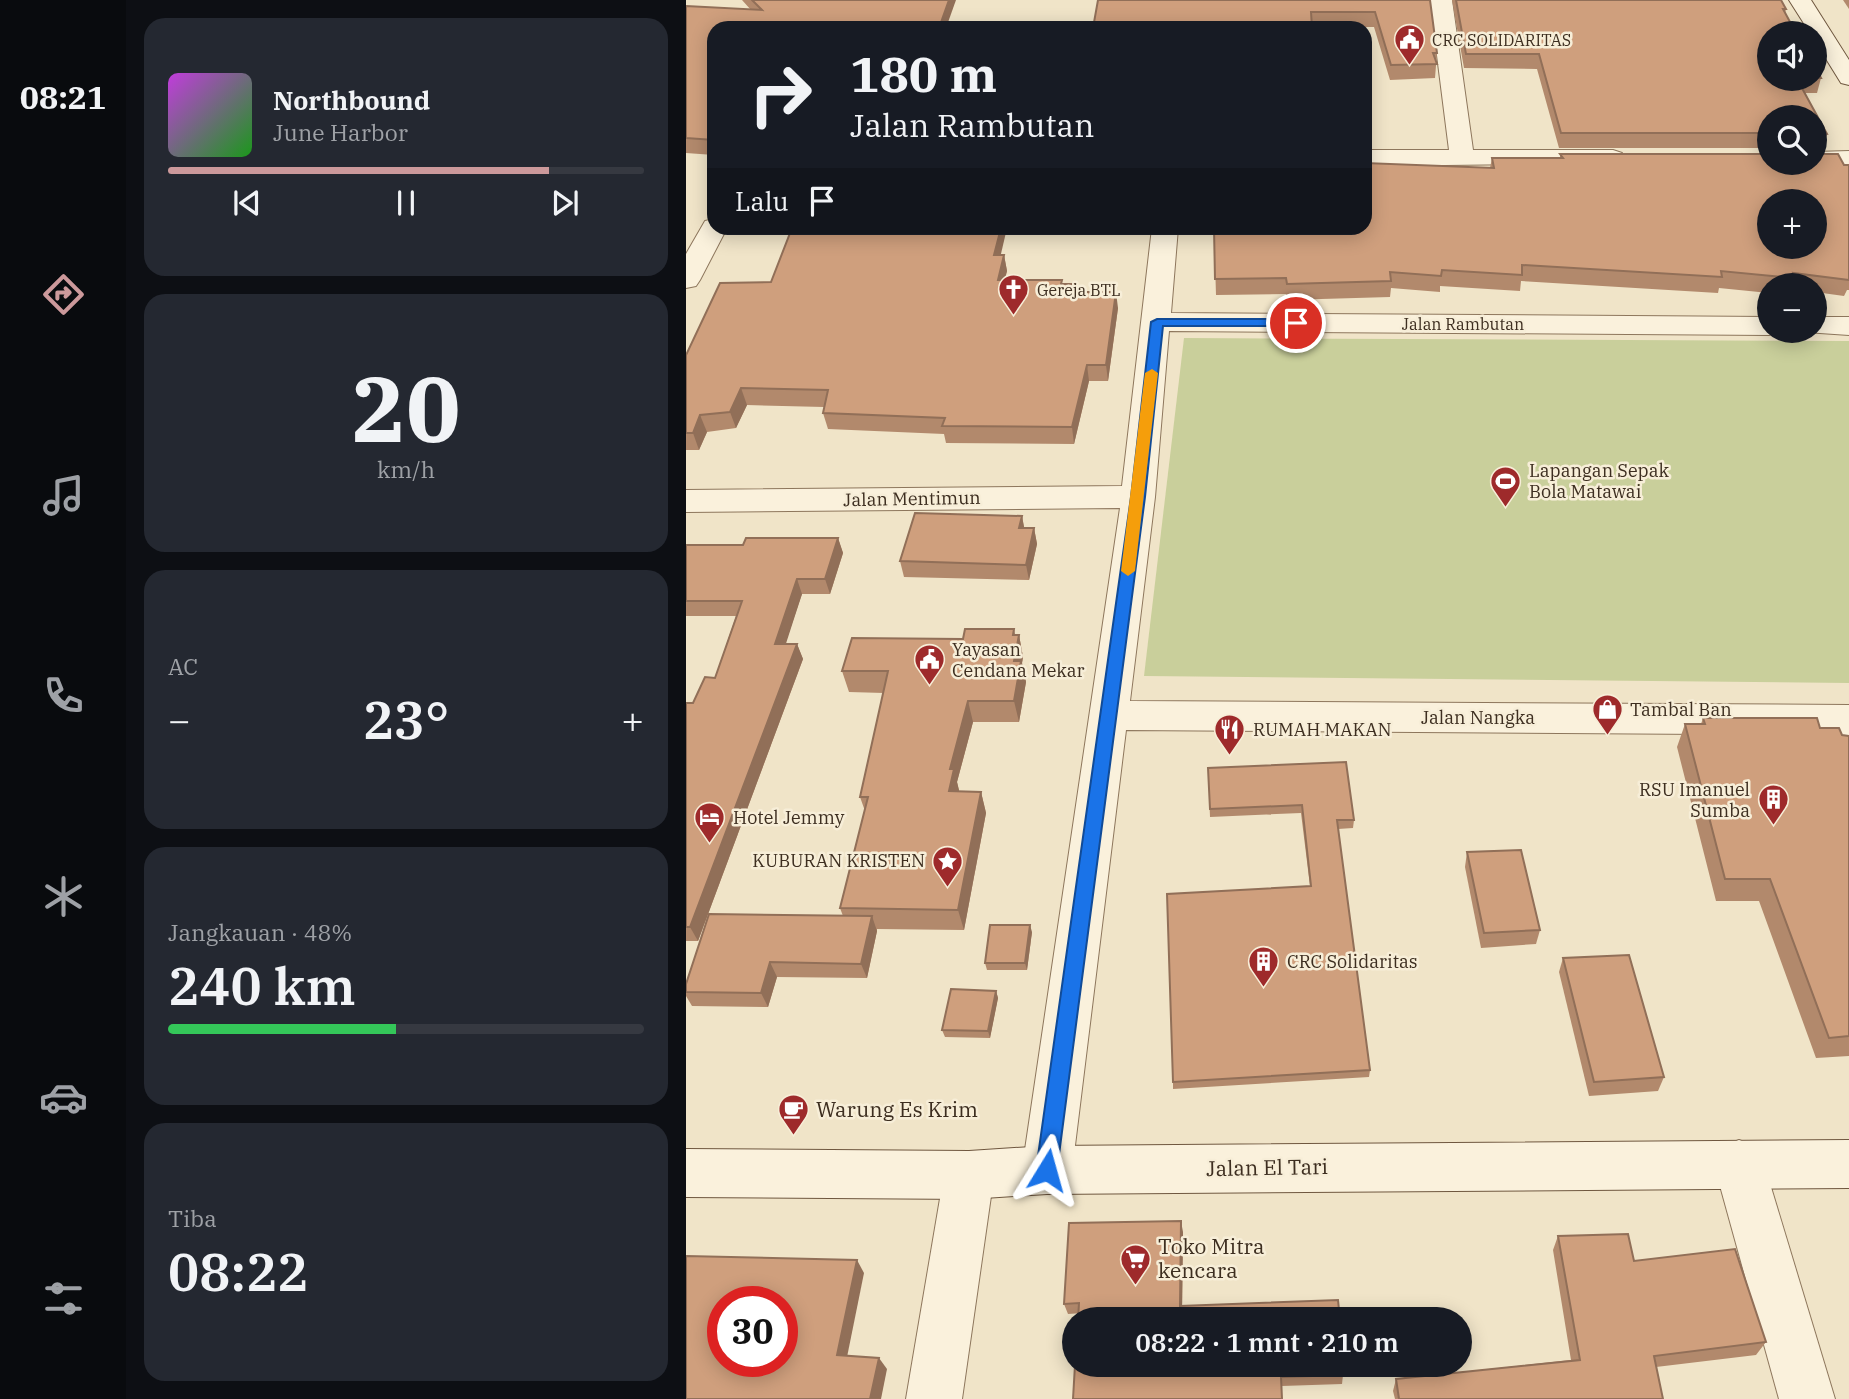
<!DOCTYPE html>
<html lang="id">
<head>
<meta charset="utf-8">
<style>
  body { margin:0; font-family:"IBM Plex Serif",serif; background:#242831; color:#f1f3f6; height:100vh; display:flex; flex-direction:column; font-size:26px; white-space:nowrap }
  * { box-sizing:border-box; margin:0 }
  p { font-size:23px; color:#9ea1a6 }
  .icon { flex:none; width:38px; height:38px; fill:none; stroke:currentColor; stroke-width:2; stroke-linecap:round; stroke-linejoin:round }
  .map { position:relative; flex:1; overflow:hidden }
  .side { display:flex; flex-direction:column; gap:18px; padding:18px; background:#0d0f14; width:560px }
  .side>* { flex:none }
  .guide { position:absolute; left:21px; top:21px; width:665px; height:214px; border-radius:21px; box-shadow:0 4px 18px #0003; background:#171b24; color:#f1f3f6; overflow:hidden }
  .controls { position:absolute; left:1071px; top:21px; display:grid; gap:14px }
  .controls a { display:grid; place-items:center; width:70px; height:70px; border-radius:50%; background:#171b24; box-shadow:0 4px 18px #0003; font-size:35px }
  .speed { position:absolute; left:21px; top:1286px; display:flex; gap:14px; font-size:35px; font-weight:700; text-align:center }
  .speed>* { display:grid; place-content:center; width:91px; height:91px; border-radius:50%; background:#171b24; box-shadow:0 4px 18px #0003; line-height:1 }
  .speed .limit { border:10px solid #d22; background:#fff; color:#111 }
  .pin { position:absolute; display:grid; place-items:center; width:60px; height:60px; color:#fff; margin:-30px; border:4px solid #fff; border-radius:50%; box-shadow:0 2px 7px #0007 }
  .me { position:absolute; width:77px; margin:-38px; rotate:8deg; stroke-linejoin:round; filter:drop-shadow(0 0 5px #0008) }
  .turn { display:flex; align-items:center; gap:24px; height:147px; padding:0 28px; font-size:32px }
  .turn .icon { width:91px; height:91px; stroke-width:2.5 }
  .turn b { display:block; font-size:49px; line-height:60px }
  .then { display:flex; align-items:center; height:66px; padding:0 28px; background:#0003; gap:14px; font-size:26px }
  .big { font-size:52px; font-weight:600; line-height:1.1 }
  .side .widget { flex:1; display:flex; flex-direction:column; justify-content:center; gap:10px; min-width:0; padding:0 24px; border-radius:21px; background:#242831 }
  .side .dial { align-items:center; gap:0 }
  .dial b { font-size:91px; line-height:1 }
  .song { display:flex; align-items:center; gap:21px }
  .cover { width:84px; height:84px; border-radius:10px; background:linear-gradient(135deg,hsl(290 70% 55%),hsl(120 70% 35%)) }
  .played { height:7px; border-radius:4px; background:linear-gradient(90deg,#cc999b 80%,#363941 80%) }
  .keys { display:flex; justify-content:space-around; direction:ltr }
  .heat { display:flex; justify-content:space-between; align-items:center; font-size:38px; direction:ltr }
  .charge { height:10px; border-radius:5px; background:linear-gradient(90deg,#34c759 48%,#363941 0) }
  .trip { position:absolute; left:376px; top:1307px; width:410px; height:70px; border-radius:35px; background:#171b24; box-shadow:0 4px 18px #0003; font-weight:600; line-height:70px; text-align:center }
  main { display:flex; flex:1; min-height:0 }
  .tabs { display:flex; flex-direction:column; width:126px; justify-content:space-around; align-items:center; background:#090b0e; color:#9ea1a6 }
  .tabs .icon { width:49px; height:49px }
  .tabs .current { color:#cc999b }
  .tabs b { font-size:32px; color:#f1f3f6 }
  .map>svg:first-child { display:block }
</style>
</head>
<body>
<main>
<nav class="tabs">
<b>08:21</b>
<svg class="icon current" aria-label="directions" viewBox="0 0 24 24"><path d="M12 3l9 9-9 9-9-9zM9 14v-3h6M13 9l2 2-2 2"/></svg>
<svg class="icon" aria-label="music" viewBox="0 0 24 24"><path d="M9 18V5l10-2v13"/><circle cx="6" cy="18" r="3"/><circle cx="16" cy="16" r="3"/></svg>
<svg class="icon" aria-label="phone" viewBox="0 0 24 24"><path d="M5 4h4l2 5-3 2q2 4 5 5l2-3 5 2v4C11 20 4 13 5 4z"/></svg>
<svg class="icon" aria-label="climate" viewBox="0 0 24 24"><path d="M12 3v18M4 7l16 10M4 17L20 7"/></svg>
<svg class="icon" aria-label="car" viewBox="0 0 24 24"><path d="M5 17H2v-5l4-1 3-4h7l3 4 3 1v5h-3M9 17h6M6 11h13"/><circle cx="7" cy="17" r="2"/><circle cx="17" cy="17" r="2"/></svg>
<svg class="icon" aria-label="filters" viewBox="0 0 24 24"><path d="M4 7h16M4 17h16"/><circle cx="9" cy="7" r="2"/><circle cx="15" cy="17" r="2"/></svg>
</nav>
<section class="side">
<div class="widget">
<div class="song"><i class="cover"></i><div><b>Northbound</b><p>June Harbor</p></div></div>
<div class="played"></div>
<div class="keys"><svg class="icon" aria-label="previous" viewBox="0 0 24 24"><path d="M18 5L8 12l10 7zM5 5v14"/></svg><svg class="icon" aria-label="pause" viewBox="0 0 24 24"><path d="M8 5v14M16 5v14"/></svg><svg class="icon" aria-label="next" viewBox="0 0 24 24"><path d="M6 5l10 7-10 7zM19 5v14"/></svg></div>
</div>
<div class="widget dial"><b>20</b><p>km/h</p></div>
<div class="widget"><p>AC</p>
<div class="heat"><a>−</a><b class="big">23°</b><a>+</a></div>
</div>
<div class="widget"><p>Jangkauan · 48%</p><b class="big">240 km</b><div class="charge"></div></div>
<div class="widget"><p>Tiba</p><b class="big">08:22</b></div>
</section>
<div class="map">
<svg width="1163" height="1399" viewBox="0 0 1163 1399">
  <rect width="100%" height="100%" fill="#f0e4c8"/>
  <path fill="#c9cf9b" d="M498 338 1163 341V683L458 676Z"/>
  <g fill="none" stroke-linecap="round" stroke-linejoin="round">
    <defs>
      <g id="street">
        <path d="M744 0H766L787 150H927L936 153 940 158 936 163 679 166V150H763Z"/>
        <path d="M1163 151V167H1129L1119 163H1129V152Z"/>
        <path d="M28 219V228H41L14 280 10 286 0 288V254L19 221Z"/>
        <path d="M466 228H492L485 313 1083 317V331H1094L1083 335 483 331 469 497 444 701 1163 705V735L440 730 386 1170 379 1187 361 1194 343 1187 336 1170 434 508 0 512V490L436 486Z"/>
        <path d="M1129 317H1163V335L1119 332 1129 331Z"/>
        <path d="M1053 1140 1071 1147 1078 1164 1149 1399H1093L1028 1164 1035 1147Z"/>
        <path d="M283 1151 301 1158 308 1175 276 1399H220L258 1175 265 1158Z"/>
      </g>
      <g id="secondary">
        <path d="M1103 0H1125L1163 60V85L1155 83 1129 41V33H1124Z"/>
        <path d="M1163 1140V1188L361 1194 283 1199 0 1197V1149L283 1151 361 1146Z"/>
      </g>
    </defs>
    <use href="#street" stroke="#8d765c" stroke-width="2"/>
    <use href="#secondary" stroke="#6f573f" stroke-width="2"/>
    <use href="#street" fill="#faf1dc" fill-rule="evenodd"/>
    <use href="#secondary" fill="#faf1dc" fill-rule="evenodd"/>
  </g>
  <g fill="#b2896c">
    <path d="M56 0H270L28 28V155L0 153V6L65 10Z"/>
    <path d="M744 0 751 53 749 78 704 80 688 27 407 28Z"/>
    <path d="M766 0H1095L1100 9 1083 79 1135 78 1131 93H1119L1141 134 1136 149 1130 150 1129 152 1158 165H1163V290H1161L1158 296 1129 292V285H1083V293L1033 288 1032 293 835 281 834 291 754 286V292L705 288 704 297 601 300 600 294 530 295 528 228 804 168 806 158H874V154L1129 163V117H1083V150V148H873L851 69 778 68Z"/>
    <path d="M1157 0H1163V9Z"/>
    <path d="M314 255H318L321 271 318 280H376V284H388L389 292 432 308 422 381H403L388 444 260 443 258 434 142 429 137 413 138 407 61 405 50 428 21 432 13 450H0V355L85 282Z"/>
    <path d="M336 516 338 528H348L351 544 343 580 218 577 214 561Z"/>
    <path d="M152 538 157 553 144 594H116L99 644H111L117 659 12 941H0V703H7L29 678 50 616H0V545H57Z"/>
    <path d="M333 635 337 657 336 663 340 682 333 722H287L271 782 273 791 295 792 300 813 278 930 191 929V931L181 978 91 977 82 1007 6 1006 0 996V984L157 916 154 908 179 811 174 797 198 693 163 692 156 671 277 639Z"/>
    <path d="M1017 718 1134 728 1156 735 1163 736V1056L1130 1058 1073 901H1030L991 747 999 724H1015Z"/>
    <path d="M522 768 668 820 667 828 652 829 684 1070 683 1077 487 1089V1082L624 886 615 813 524 817Z"/>
    <path d="M781 852 854 930 850 944 795 948 779 867Z"/>
    <path d="M346 932 341 970H301L299 963Z"/>
    <path d="M877 958 978 1077 972 1091 903 1096 873 972Z"/>
    <path d="M310 991 312 998 304 1038 259 1037 256 1030Z"/>
    <path d="M497 1232 496 1306 382 1314 378 1304Z"/>
    <path d="M872 1236 948 1261 1080 1342 1070 1355 970 1367 977 1399H709L707 1391 710 1379 885 1360 867 1250Z"/>
    <path d="M389 1365 657 1375 656 1384 596 1386Z"/>
  </g>
  <g fill="#916f58">
    <path d="M263 0H270L260 28H253Z"/>
    <path d="M1141 134 1136 149 1130 150 1132 135Z"/>
    <path d="M315 228H321L311 271 308 255Z"/>
    <path d="M318 255 321 271 315 296 312 280Z"/>
    <path d="M430 292 432 308 422 381 420 365Z"/>
    <path d="M401 365 403 381 388 444 386 427Z"/>
    <path d="M55 388 61 405 50 428 44 412Z"/>
    <path d="M14 415 21 432 13 450 7 433Z"/>
    <path d="M336 516 339 532 333 528Z"/>
    <path d="M348 528 351 544 343 580 340 565Z"/>
    <path d="M152 538 157 553 144 594 139 579Z"/>
    <path d="M111 579 116 594 95 659 89 644Z"/>
    <path d="M328 629 331 646 333 635 337 657 336 663 340 682 333 722 328 701V661L327 635Z"/>
    <path d="M111 644 117 659 12 941 4 927Z"/>
    <path d="M282 701 287 722 271 782 273 790 268 812 263 791 264 769Z"/>
    <path d="M295 792 300 813 278 930 272 910Z"/>
    <path d="M186 916 191 931 181 978 175 964Z"/>
    <path d="M344 925 346 932 341 970 339 963Z"/>
    <path d="M84 962 91 977 82 1007 75 993Z"/>
    <path d="M310 991 312 998 304 1038 302 1031Z"/>
    <path d="M495 1221 497 1232 496 1317 494 1306Z"/>
    <path d="M171 1260 178 1273 159 1367 151 1355Z"/>
    <path d="M193 1358 201 1369 195 1399H184Z"/>
  </g>
  <g fill="#cf9f7d" stroke="#916f58" stroke-width="2" fill-rule="evenodd">
    <path d="M66 0H263L253 28H28V140L0 138V6L76 10Z"/>
    <path d="M412 0H744L751 53H747L751 64 705 65 689 12H625L626 28H400H407Z"/>
    <path d="M770 0H1095L1100 9H1097L1110 33H1083V79H1111L1141 134 1132 135 1131 145H1129V117H1083V133H875L853 54H780Z"/>
    <path d="M1129 67 1135 78H1129Z"/>
    <path d="M1129 152 1134 154H1152L1158 165H1163V280L1107 273 1108 278 1035 271 1036 277 836 265V275L756 270 755 276 704 272 705 281 601 284 600 278 529 279 528 228H679V163L808 168 806 158H877L874 154H1083V163H1129ZM1083 201H1129V247H1083Z"/>
    <path d="M106 228H315L308 255H318L312 280H376L375 284H388L387 292H430L420 365H401L386 427 256 426 259 418 137 413 142 390 55 388 44 412 14 415 7 433H0V355L34 283 85 282Z"/>
    <path d="M229 513 336 516 333 528H348L340 565 214 561Z"/>
    <path d="M60 538H152L139 579H111L89 644H111L4 927H0V703H7L19 677 29 678 56 601H0V545H57Z"/>
    <path d="M279 629H328L327 635H333L328 661H335L328 701H282L264 769H268L263 791 295 792 272 910 154 908 182 797H174L202 671H156L166 638 277 639Z"/>
    <path d="M1017 718H1131L1134 728H1153L1156 735 1163 736V1036L1143 1038 1084 879H1039L999 724H1019Z"/>
    <path d="M660 762 668 820H651L684 1070 487 1082 481 894 625 886 616 805 524 809 522 768Z"/>
    <path d="M835 850 854 930 798 933 781 852Z"/>
    <path d="M23 914 186 916 175 964 84 962 75 993 0 992V984Z"/>
    <path d="M304 925H344L339 963H299Z"/>
    <path d="M943 955 978 1077 908 1082 877 958Z"/>
    <path d="M265 989 310 991 302 1031 256 1030Z"/>
    <path d="M495 1221 494 1306 652 1300 654 1320H392L393 1303 378 1304 383 1223Z"/>
    <path d="M942 1234 948 1261 1049 1249 1080 1342 968 1356 977 1399H713L710 1379 894 1360 872 1236Z"/>
    <path d="M0 1256 171 1260 151 1355 193 1358 184 1399H0ZM37 1302H96V1362H37Z"/>
    <path d="M389 1365H657V1375L595 1377 596 1399H387Z"/>
  </g>
  <path fill="#1a73e8" stroke="#114b97" stroke-width="2" d="M610 319 616 323 615 326H477L459 497 371 1170 368 1177 361 1180 353 1177 350 1170 445 497 465 322 471 319Z"/>
  <path fill="#f59e0b" d="M466 369 472 373 449 571 442 576 435 571 459 373Z"/>
  <defs>
    <symbol id="civic-pin" viewBox="-11 -11 22 30"><path d="M0 17L-7.5 6A9.5 9.5 0 1 1 7.5 6Z" fill="#9e2a2b" stroke="#f7eed8"/><path d="M-.6-6.5H3V-4.5H.6V-3L4-1V1h2V6H-6V1h2V-1L-.6-3ZM-1.2 2.5V6h2.4V2.5Z" fill="#fff"/></symbol>
    <symbol id="church-pin" viewBox="-11 -11 22 30"><path d="M0 17L-7.5 6A9.5 9.5 0 1 1 7.5 6Z" fill="#9e2a2b" stroke="#f7eed8"/><path d="M-1.2-6h2.4v3.5h3.3v2.4h-3.3V6h-2.4V-.1h-3.3v-2.4h3.3Z" fill="#fff"/></symbol>
    <symbol id="stadium-pin" viewBox="-11 -11 22 30"><path d="M0 17L-7.5 6A9.5 9.5 0 1 1 7.5 6Z" fill="#9e2a2b" stroke="#f7eed8"/><path d="M0-5a6.5 5 0 1 0 0 10a6.5 5 0 1 0 0-10ZM-3.5-1.8h7v3.6h-7Z" fill="#fff"/></symbol>
    <symbol id="shop-pin" viewBox="-11 -11 22 30"><path d="M0 17L-7.5 6A9.5 9.5 0 1 1 7.5 6Z" fill="#9e2a2b" stroke="#f7eed8"/><path d="M-5-2.5h2.3a2.7 3.5 0 0 1 5.4 0H5L5.5 6h-11ZM-1.5-2.5h3a1.5 2.3 0 0 0-3 0Z" fill="#fff"/></symbol>
    <symbol id="restaurant-pin" viewBox="-11 -11 22 30"><path d="M0 17L-7.5 6A9.5 9.5 0 1 1 7.5 6Z" fill="#9e2a2b" stroke="#f7eed8"/><path d="M-5-6h1v4h1v-4h1v4h1v-4h1v5L-1.5 .5V6h-2V.5L-5-1ZM5-6V6H3V1.5H1.5Q1.5-4 5-6Z" fill="#fff"/></symbol>
    <symbol id="building-pin" viewBox="-11 -11 22 30"><path d="M0 17L-7.5 6A9.5 9.5 0 1 1 7.5 6Z" fill="#9e2a2b" stroke="#f7eed8"/><path d="M-4-6H4V6H1V3H-1V6H-4ZM-2.5-4.3h1.7v1.8h-1.7ZM.8-4.3h1.7v1.8H.8ZM-2.5-1h1.7V.8h-1.7ZM.8-1h1.7V.8H.8Z" fill="#fff"/></symbol>
    <symbol id="hotel-pin" viewBox="-11 -11 22 30"><path d="M0 17L-7.5 6A9.5 9.5 0 1 1 7.5 6Z" fill="#9e2a2b" stroke="#f7eed8"/><path d="M-6-4.5h1.5V1H6V5H4.5V3h-9V5H-6ZM-4 0a1.8 1.8 0 1 1 3.6 0ZM.5 0V-2.5h3Q6-2.5 6 0Z" fill="#fff"/></symbol>
    <symbol id="sight-pin" viewBox="-11 -11 22 30"><path d="M0 17L-7.5 6A9.5 9.5 0 1 1 7.5 6Z" fill="#9e2a2b" stroke="#f7eed8"/><path d="M0-6L1.8-2.2L6-1.7L2.9 1.2L3.7 5.4L0 3.3L-3.7 5.4L-2.9 1.2L-6-1.7L-1.8-2.2Z" fill="#fff"/></symbol>
    <symbol id="cafe-pin" viewBox="-11 -11 22 30"><path d="M0 17L-7.5 6A9.5 9.5 0 1 1 7.5 6Z" fill="#9e2a2b" stroke="#f7eed8"/><path d="M-5.5-4.5H6V0H3Q3 3.5 0 3.5H-2.5Q-5.5 3.5-5.5 0ZM3-3.2v2h1.7v-2ZM-6 4.5H4V6H-6Z" fill="#fff"/></symbol>
    <symbol id="supermarket-pin" viewBox="-11 -11 22 30"><path d="M0 17L-7.5 6A9.5 9.5 0 1 1 7.5 6Z" fill="#9e2a2b" stroke="#f7eed8"/><path d="M-6-5.5h2.5l.6 2H6L4.5 2H-2.5L-4.4-4H-6ZM-1.5 3.2a1.3 1.3 0 1 0 .1 0ZM3 3.2a1.3 1.3 0 1 0 .1 0Z" fill="#fff"/></symbol>
  </defs>
  <g fill-rule="evenodd">
    <use href="#civic-pin" x="706" y="22" width="35" height="47"/>
    <use href="#church-pin" x="310" y="272" width="35" height="47"/>
    <use href="#stadium-pin" x="802" y="464" width="35" height="47"/>
    <use href="#civic-pin" x="226" y="642" width="35" height="47"/>
    <use href="#shop-pin" x="904" y="692" width="35" height="47"/>
    <use href="#restaurant-pin" x="526" y="712" width="35" height="47"/>
    <use href="#building-pin" x="1070" y="782" width="35" height="47"/>
    <use href="#hotel-pin" x="6" y="800" width="35" height="47"/>
    <use href="#sight-pin" x="244" y="844" width="35" height="47"/>
    <use href="#building-pin" x="560" y="944" width="35" height="47"/>
    <use href="#cafe-pin" x="90" y="1092" width="35" height="47"/>
    <use href="#supermarket-pin" x="432" y="1242" width="35" height="47"/>
  </g>
  <g text-anchor="middle" stroke-width="5" stroke-linejoin="round" paint-order="stroke">
    <g font-size="16" fill="#3d2e20" stroke="#f7eed8" text-anchor="start">
      <text x="746" y="46">CRC SOLIDARITAS</text>
      <text x="351" y="296">Gereja BTL</text>
    </g>
    <g font-size="16" fill="#3d2e20" stroke="#f7eed8">
      <text x="777" y="330">Jalan Rambutan</text>
    </g>
    <g font-size="18" fill="#3d2e20" stroke="#f7eed8" text-anchor="start">
      <text x="843" y="477">Lapangan Sepak<tspan x="843" dy="21">Bola Matawai</tspan></text>
      <text x="266" y="656">Yayasan<tspan x="266" dy="21">Cendana Mekar</tspan></text>
      <text x="944" y="716">Tambal Ban</text>
      <text x="567" y="736">RUMAH MAKAN</text>
      <text x="1064" y="796" text-anchor="end">RSU Imanuel<tspan x="1064" dy="21">Sumba</tspan></text>
      <text x="47" y="824">Hotel Jemmy</text>
      <text x="239" y="867" text-anchor="end">KUBURAN KRISTEN</text>
      <text x="601" y="968">CRC Solidaritas</text>
    </g>
    <g font-size="18" fill="#3d2e20" stroke="#f7eed8">
      <text transform="translate(226 499) rotate(-1)" y="6">Jalan Mentimun</text>
      <text x="792" y="724">Jalan Nangka</text>
    </g>
    <g font-size="21" fill="#3d2e20" stroke="#f7eed8" text-anchor="start">
      <text x="130" y="1117">Warung Es Krim</text>
      <text x="472" y="1254">Toko Mitra<tspan x="472" dy="24">kencara</tspan></text>
    </g>
    <g font-size="21" fill="#3d2e20" stroke="#f7eed8">
      <text transform="translate(581 1168) rotate(-1)" y="7">Jalan El Tari</text>
    </g>
  </g>
</svg>
<div class="controls">
<a><svg class="icon" aria-label="sound" viewBox="0 0 24 24"><path d="M4 9h4l5-4v14l-5-4H4zM17 9q2 3 0 6"/></svg></a>
<a><svg class="icon" aria-label="search" viewBox="0 0 24 24"><circle cx="10" cy="10" r="6"/><path d="M15 15l6 6"/></svg></a>
<a>+</a>
<a>−</a>
</div>
<div class="speed"><div class="limit">30</div></div>
<div class="pin" style="left:610px;top:323px;background:#d93025"><svg class="icon" aria-label="arrive" viewBox="0 0 24 24"><path d="M6 21V4h12l-3 4 3 4H6"/></svg></div>
<svg class="me" style="left:361px;top:1170px" viewBox="-20 -20 40 40"><path d="M0-17L14 15 0 8-14 15z" fill="#1a73e8" stroke="#fff" stroke-width="4"/></svg>
<div class="trip">08:22 · 1 mnt · 210 m</div>
<div class="guide">
<div class="turn"><svg class="icon" aria-label="right" viewBox="0 0 24 24"><path d="M7 20v-9h11M14 6l5 5-5 5"/></svg><div><b>180 m</b>Jalan Rambutan</div></div>
<div class="then">Lalu<svg class="icon" aria-label="arrive" viewBox="0 0 24 24"><path d="M6 21V4h12l-3 4 3 4H6"/></svg></div>
</div>
</div>
</main>
</body>
</html>
